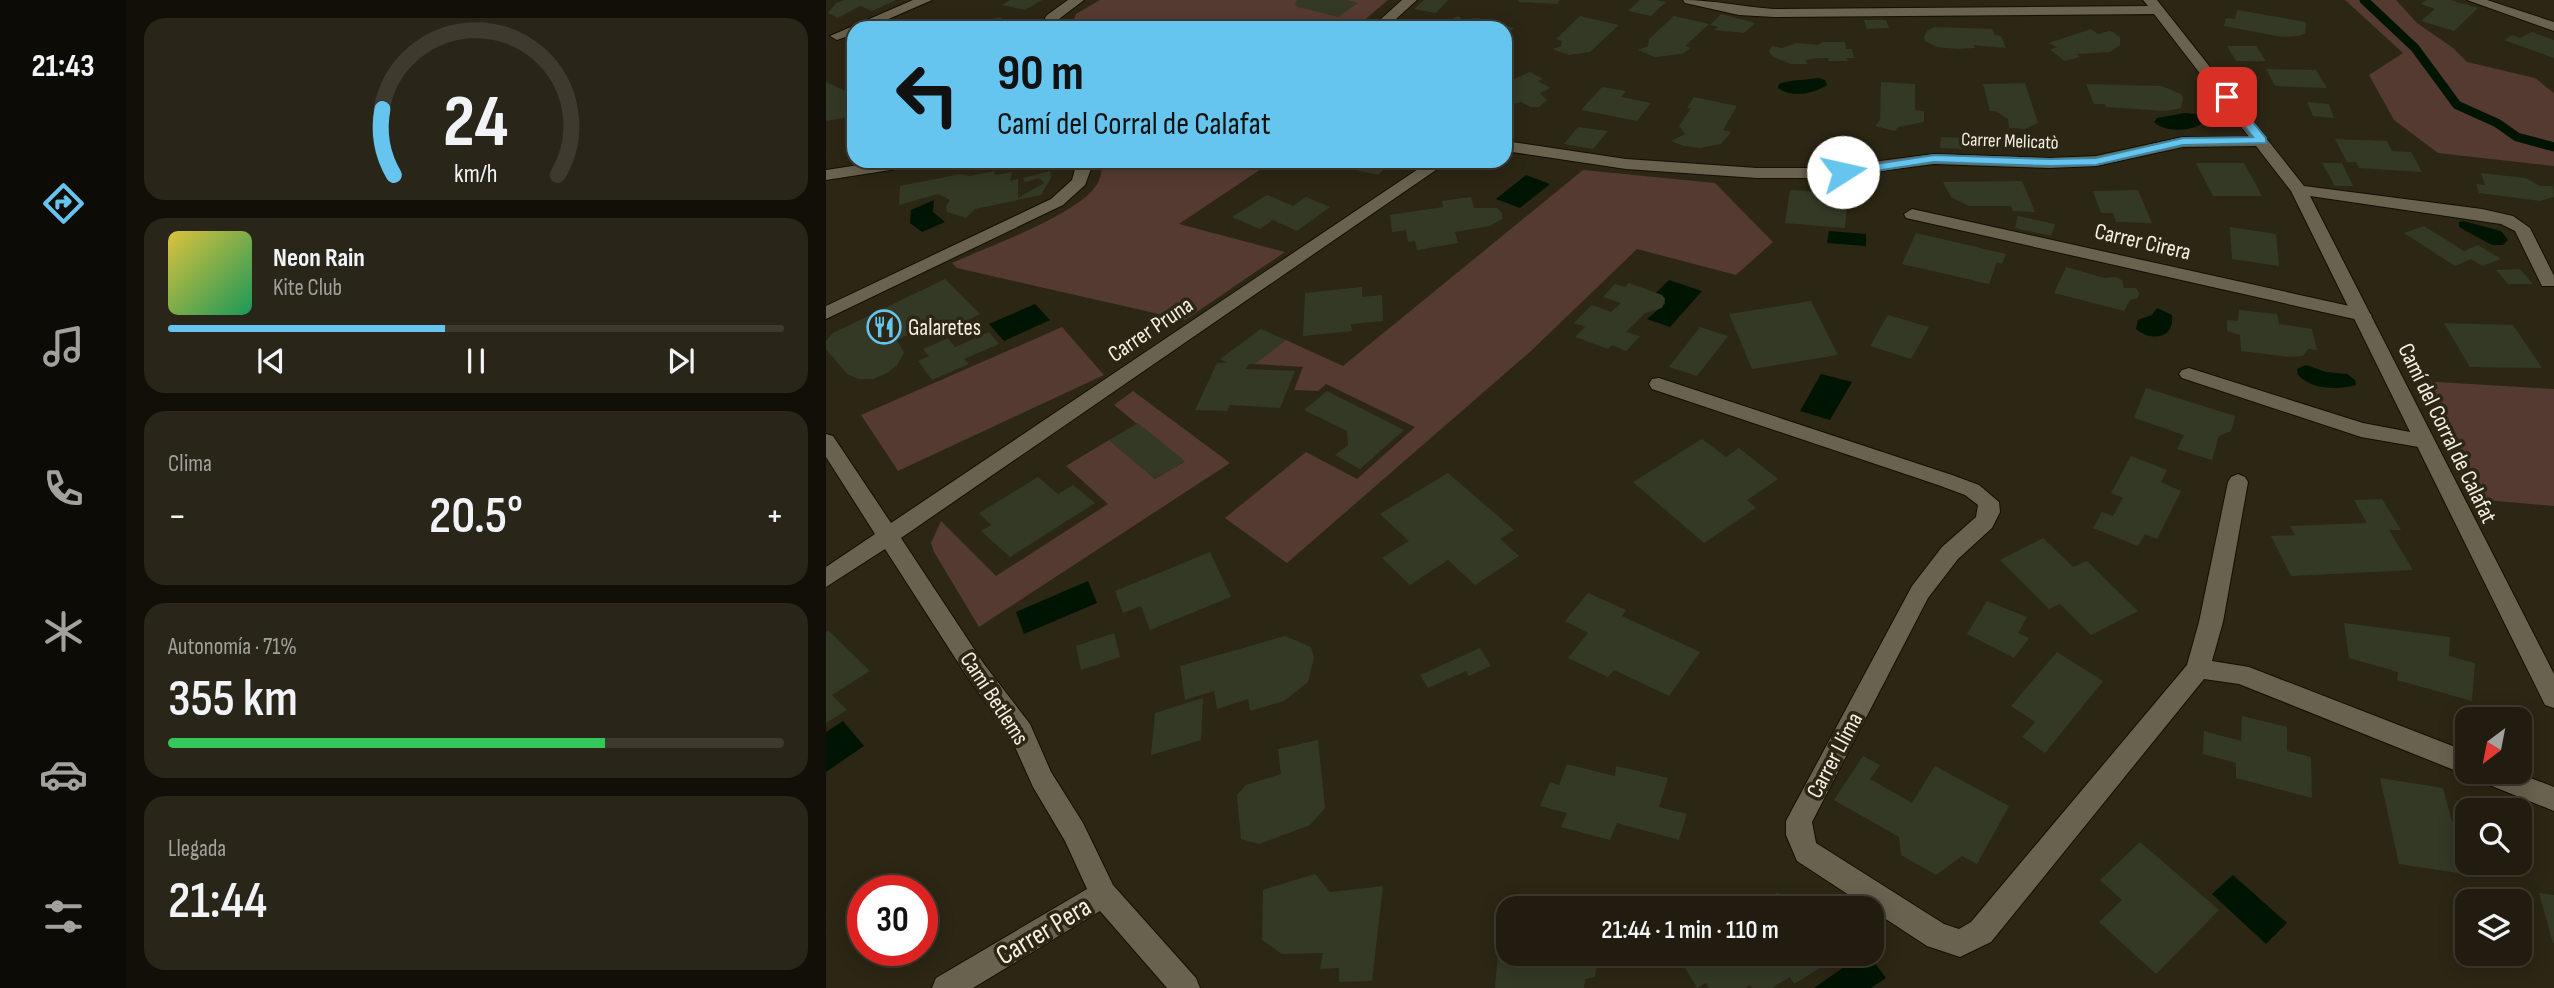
<!DOCTYPE html>
<html lang="es">
<head>
<meta charset="utf-8">
<style>
  body { margin:0; font-family:"Sofia Sans Condensed",sans-serif; background:#292518; color:#f1f3f6; height:100vh; display:flex; flex-direction:column; font-size:26px; white-space:nowrap }
  * { box-sizing:border-box; margin:0 }
  p { font-size:23px; color:#a2a19e }
  .icon { flex:none; width:38px; height:38px; fill:none; stroke:currentColor; stroke-width:2; stroke-linecap:round; stroke-linejoin:round }
  .map { position:relative; flex:1; overflow:hidden }
  .side { display:flex; flex-direction:column; gap:18px; padding:18px; background:#120f08; width:700px }
  .side>* { flex:none }
  .top-card { position:absolute; left:21px; top:21px; width:665px; height:147px; border-radius:21px; box-shadow:0 4px 18px #0003,0 0 0 2px #3e3a2f; background:#65c5ee; color:#111; overflow:hidden }
  .needle { width:46px; rotate:212deg }
  .controls { position:absolute; left:1629px; top:707px; display:grid; gap:14px }
  .controls a { display:grid; place-items:center; width:77px; height:77px; border-radius:14px; background:#211c0f; box-shadow:0 4px 18px #0003,0 0 0 2px #3e3a2f; font-size:35px }
  .speed { position:absolute; left:21px; top:875px; display:flex; gap:14px; font-size:35px; font-weight:700; text-align:center }
  .speed>* { display:grid; place-content:center; width:91px; height:91px; border-radius:50%; background:#211c0f; box-shadow:0 4px 18px #0003,0 0 0 2px #3e3a2f; line-height:1 }
  .speed .limit { border:10px solid #d22; background:#fff; color:#111 }
  .pin { position:absolute; display:grid; place-items:center; width:60px; height:60px; color:#fff; margin:-30px; border-radius:14px; box-shadow:0 4px 10px #0006 }
  .me { position:absolute; width:77px; margin:-38px; rotate:80deg; stroke-linejoin:round; filter:drop-shadow(0 0 5px #0008) }
  .turn { display:flex; align-items:center; gap:24px; height:147px; padding:0 35px; font-size:32px }
  .turn .icon { width:91px; height:91px; stroke-width:2.5 }
  .turn b { display:block; font-size:49px; line-height:60px }
  .big { font-size:52px; font-weight:600; line-height:1.1 }
  .side .card { flex:1; display:flex; flex-direction:column; justify-content:center; gap:10px; min-width:0; padding:0 24px; border-radius:21px; background:#292518 }
  .side .dial { align-items:center; gap:0 }
  .dial svg { height:182px; overflow:visible; fill:none; stroke:#3e3a2f; stroke-width:7; stroke-linecap:round; text-anchor:middle }
  .dial text { fill:#f1f3f6; stroke:none }
  .song { display:flex; align-items:center; gap:21px }
  .cover { width:84px; height:84px; border-radius:10px; background:linear-gradient(135deg,hsl(50 70% 55%),hsl(150 70% 35%)) }
  .played { height:7px; border-radius:4px; background:linear-gradient(90deg,#65c5ee 45%,#3e3a2f 45%) }
  .keys { display:flex; justify-content:space-around; direction:ltr }
  .heat { display:flex; justify-content:space-between; align-items:center; font-size:38px; direction:ltr }
  .charge { height:10px; border-radius:5px; background:linear-gradient(90deg,#34c759 71%,#3e3a2f 0) }
  .trip { position:absolute; left:670px; top:896px; width:388px; height:70px; border-radius:21px; background:#211c0f; box-shadow:0 4px 18px #0003,0 0 0 2px #3e3a2f; font-weight:600; line-height:70px; text-align:center }
  main { display:flex; flex:1; min-height:0 }
  .dock { display:flex; flex-direction:column; width:126px; justify-content:space-around; align-items:center; background:#0d0b06; color:#a2a19e }
  .dock .icon { width:49px; height:49px }
  .dock .on { color:#65c5ee }
  .dock b { font-size:32px; color:#f1f3f6 }
  .map>svg:first-child { display:block }
</style>
</head>
<body>
<main>
<nav class="dock">
<b>21:43</b>
<svg class="icon on" aria-label="directions" viewBox="0 0 24 24"><path d="M12 3l9 9-9 9-9-9zM9 14v-3h6M13 9l2 2-2 2"/></svg>
<svg class="icon" aria-label="music" viewBox="0 0 24 24"><path d="M9 18V5l10-2v13"/><circle cx="6" cy="18" r="3"/><circle cx="16" cy="16" r="3"/></svg>
<svg class="icon" aria-label="phone" viewBox="0 0 24 24"><path d="M5 4h4l2 5-3 2q2 4 5 5l2-3 5 2v4C11 20 4 13 5 4z"/></svg>
<svg class="icon" aria-label="climate" viewBox="0 0 24 24"><path d="M12 3v18M4 7l16 10M4 17L20 7"/></svg>
<svg class="icon" aria-label="car" viewBox="0 0 24 24"><path d="M5 17H2v-5l4-1 3-4h7l3 4 3 1v5h-3M9 17h6M6 11h13"/><circle cx="7" cy="17" r="2"/><circle cx="17" cy="17" r="2"/></svg>
<svg class="icon" aria-label="filters" viewBox="0 0 24 24"><path d="M4 7h16M4 17h16"/><circle cx="9" cy="7" r="2"/><circle cx="15" cy="17" r="2"/></svg>
</nav>
<section class="side">
<div class="card dial"><svg viewBox="0 0 100 80">
<path d="M14 69A42 42 0 1 1 86 69"/>
<path d="M14 69A42 42 0 0 1 9 40" stroke="#65c5ee"/>
<text x="50" y="56" font-size="32" font-weight="700">24</text>
<text x="50" y="72" font-size="11">km/h</text>
</svg></div>
<div class="card">
<div class="song"><i class="cover"></i><div><b>Neon Rain</b><p>Kite Club</p></div></div>
<div class="played"></div>
<div class="keys"><svg class="icon" aria-label="previous" viewBox="0 0 24 24"><path d="M18 5L8 12l10 7zM5 5v14"/></svg><svg class="icon" aria-label="pause" viewBox="0 0 24 24"><path d="M8 5v14M16 5v14"/></svg><svg class="icon" aria-label="next" viewBox="0 0 24 24"><path d="M6 5l10 7-10 7zM19 5v14"/></svg></div>
</div>
<div class="card"><p>Clima</p>
<div class="heat"><a>−</a><b class="big">20.5°</b><a>+</a></div>
</div>
<div class="card"><p>Autonomía · 71%</p><b class="big">355 km</b><div class="charge"></div></div>
<div class="card"><p>Llegada</p><b class="big">21:44</b></div>
</section>
<div class="map">
<svg width="1728" height="988" viewBox="0 0 1728 988">
  <rect width="100%" height="100%" fill="#2c2614"/>
  <g fill="#553a32">
    <path d="M274 0H562L529 28H282L248 19 250 14Z"/>
    <path d="M1519 0H1570L1591 23 1627 48 1641 62 1709 78 1728 93V166L1612 153 1568 120 1543 75 1577 53Z"/>
    <path d="M275 161H447L353 224 459 252 359 320 131 268 126 263C164 246 239 219 266 191 274 182 277 172 275 161Z"/>
    <path d="M757 170 889 183 947 242 910 275 811 249 705 351 461 563 399 518 480 452 531 479 589 427 500 384 492 391 468 390 477 367 428 364 460 340 517 366Z"/>
    <path d="M236 327 278 375 72 471 35 415Z"/>
    <path d="M1593 381 1728 389V506L1659 500Z"/>
    <path d="M307 391 404 463 153 627 108 552 105 543 115 521 170 576 282 504 240 466 283 440 329 479 358 462 288 405Z"/>
  </g>
  <g fill="#001403">
    <path d="M992 78 999 80 1001 85C987 94 966 98 952 88L953 84C961 80 981 80 992 78Z"/>
    <path d="M1359 113 1370 114 1379 121C1368 132 1339 133 1328 122L1331 118Z"/>
    <path d="M700 175 724 184 694 208 670 199Z"/>
    <path d="M108 200 107 212 119 222 96 232 84 223 85 210Z"/>
    <path d="M1637 221 1675 231 1682 240 1677 245H1666L1633 227V222Z"/>
    <path d="M1003 231 1040 234V246L1001 243Z"/>
    <path d="M843 280 876 291 844 327 821 319 839 304V299L830 293Z"/>
    <path d="M209 304 224 320 178 341 163 324Z"/>
    <path d="M1331 308 1346 315C1349 339 1325 342 1310 329L1312 320 1326 315Z"/>
    <path d="M1480 365 1500 372 1521 374 1529 380 1530 385C1512 390 1486 390 1472 375L1471 369Z"/>
    <path d="M995 374 1026 382 1004 420 974 411Z"/>
    <path d="M262 581 271 603 198 634 190 612Z"/>
    <path d="M17 721 38 746 0 772V732Z"/>
    <path d="M1407 875 1461 923 1440 944 1386 894Z"/>
    <path d="M1037 954H1042L1060 978 1045 988H988Z"/>
  </g>
  <g fill="none" stroke-linecap="round" stroke-linejoin="round">
    <path stroke="#001403" stroke-width="9" d="M1538 0 1589 48 1631 105 1671 123 1691 137 1728 147"/>
  </g>
  <g fill="#343926">
    <path d="M19 0H70L46 11 34 6 12 18 2 13 10 3Z"/>
    <path d="M184 0H216L199 10 176 5Z"/>
    <path d="M471 0H522L532 3 512 17 472 7 469 4Z"/>
    <path d="M598 0H622L610 13 588 9Z"/>
    <path d="M692 0H733L732 4 692 2Z"/>
    <path d="M814 0H830L840 2 825 16 802 11Z"/>
    <path d="M1600 0H1624L1652 8 1628 31 1595 21 1609 9 1595 4Z"/>
    <path d="M1411 10 1480 22 1479 33 1472 36 1456 37 1398 26 1400 18 1409 19Z"/>
    <path d="M895 14 929 23 918 33 888 30 892 27 884 25Z"/>
    <path d="M632 16 636 19 652 18 688 28 679 36 686 38 679 44V28H619L621 22Z"/>
    <path d="M754 16 793 25 764 52 743 55 726 49 735 46 736 41 730 39Z"/>
    <path d="M848 16 883 24 859 46 865 48 856 54 829 57 812 50 822 46 823 39Z"/>
    <path d="M174 17 187 28H140V27Z"/>
    <path d="M513 20 534 24 530 28H503Z"/>
    <path d="M1038 20H1060L1063 28 1041 29Z"/>
    <path d="M1109 27 1166 29 1169 35 1175 36 1180 48 1148 45 1149 48 1131 49 1111 47 1099 41 1098 37 1102 30Z"/>
    <path d="M1265 29 1272 34 1284 31 1288 33 1294 37V45L1284 52 1251 54 1254 57 1239 61 1224 50 1231 47 1223 43Z"/>
    <path d="M1706 32 1728 40V58L1678 40 1686 35 1694 38Z"/>
    <path d="M996 42H1019L1020 49H1026L1028 58H1021L1022 61H1003L1002 58H993L980 60 981 64H965L947 57 943 51 946 46 956 48 970 43 992 45Z"/>
    <path d="M1401 46H1430L1440 61H1410Z"/>
    <path d="M1440 69 1490 70 1501 88 1449 86Z"/>
    <path d="M704 72 717 79 712 81 724 88 714 93 721 100 713 107H704L695 102 679 106V86L685 84 683 81Z"/>
    <path d="M0 82 28 95V116L0 121Z"/>
    <path d="M1055 82 1089 84V110L1098 111V122L1072 127 1069 131 1049 126 1054 120Z"/>
    <path d="M1199 83 1212 123 1199 129 1183 128 1182 119 1169 111H1164L1157 84Z"/>
    <path d="M1260 84 1336 86 1355 94 1357 98 1355 108 1340 111 1280 107 1279 104H1268Z"/>
    <path d="M776 87 800 91 795 97 825 103 811 121 755 110Z"/>
    <path d="M868 97 911 106 897 130 905 132 895 144 874 148 858 146 845 141 859 134 853 126 865 108H861Z"/>
    <path d="M1481 102 1503 104 1508 118 1487 116Z"/>
    <path d="M752 127 782 131 767 149 738 144Z"/>
    <path d="M1135 134 1164 136 1165 148 1136 145V149L1114 148 1115 137 1136 138Z"/>
    <path d="M1509 139 1561 141 1566 151 1585 152 1596 172 1533 168 1530 162H1521Z"/>
    <path d="M1018 145 1044 146V161L1017 159Z"/>
    <path d="M551 161 563 164 552 175 495 162Z"/>
    <path d="M1370 163H1418L1436 196H1387Z"/>
    <path d="M1496 163H1516L1527 186H1509Z"/>
    <path d="M168 171 169 175 186 172 184 181 192 179V198L218 183 213 178 199 182 197 178 224 171 225 178 215 195 149 209 140 218 121 212 120 206 124 200 112 194 73 205 74 186 135 174 144 176Z"/>
    <path d="M1655 173 1700 178 1714 186H1727L1728 197 1714 201 1653 193 1650 184 1659 185Z"/>
    <path d="M1196 181 1209 212 1187 211 1185 206H1143L1125 197 1117 182Z"/>
    <path d="M964 190 1022 194 1019 228 959 223Z"/>
    <path d="M1312 190 1326 223 1290 222 1287 213H1275L1267 191Z"/>
    <path d="M441 195 467 206 480 197 504 207 471 231 447 220 434 229 406 217Z"/>
    <path d="M645 197 648 208H671L676 213V219L664 226 629 232 632 243 591 250 589 241 582 242 580 230 566 232 564 215 617 207 616 201Z"/>
    <path d="M1192 216 1229 224 1225 236 1189 228Z"/>
    <path d="M1598 226 1638 251 1652 245 1675 259 1656 266 1645 259 1629 266 1578 233Z"/>
    <path d="M1404 227 1450 234 1453 266 1406 259Z"/>
    <path d="M1090 233 1180 254 1176 264 1171 262 1163 284 1076 264Z"/>
    <path d="M1240 267 1278 278 1289 277 1296 280 1298 288H1310L1313 293 1312 298 1304 300 1298 311 1228 293Z"/>
    <path d="M1694 269 1707 284H1682L1670 270Z"/>
    <path d="M119 279 154 314 119 332 106 323 71 340 78 353 71 365 61 373 47 379H32L21 374 0 349V341L7 333Z"/>
    <path d="M803 283 836 295 839 299 836 308 819 313 800 332 814 336 800 351 786 345 782 349 749 337 759 327 748 323 766 305 785 312 795 303 777 297 789 284 799 287Z"/>
    <path d="M536 287V297L556 295 557 321 525 324 526 331 477 336 479 293Z"/>
    <path d="M985 301 1012 355 926 369 903 314Z"/>
    <path d="M1413 310 1451 314 1453 324 1486 329 1491 350 1482 349 1477 356 1464 357 1415 351 1414 335 1401 331V320L1412 321Z"/>
    <path d="M1062 315 1103 327 1085 359 1044 346Z"/>
    <path d="M1618 323 1687 325 1716 368 1644 367Z"/>
    <path d="M874 327 902 336 871 376 843 367Z"/>
    <path d="M435 329 460 340 428 364H423L420 369 469 371 454 408 404 405 401 411 369 410 391 363H402L394 359Z"/>
    <path d="M163 332 173 344 138 359 143 364 106 380 92 361 103 356 97 349 122 338 129 347Z"/>
    <path d="M1320 388 1409 416 1405 431 1393 436 1386 460 1351 449 1358 435 1308 418Z"/>
    <path d="M501 391 578 430 534 469 509 455 522 445 521 431 478 410Z"/>
    <path d="M312 423 359 461 329 479 283 440Z"/>
    <path d="M876 439 900 457 913 448 952 479 921 500 930 508 878 543 807 482Z"/>
    <path d="M1305 456 1341 470 1335 482 1355 491 1331 539 1319 534 1312 546 1267 528 1276 512 1287 516 1297 498 1285 493Z"/>
    <path d="M622 473 688 530 674 539 693 556 649 585 622 560 584 585 556 558 583 541 554 514Z"/>
    <path d="M212 477 232 494 247 485 269 503 184 557 155 531 165 525 153 513Z"/>
    <path d="M1556 499 1575 530H1563L1587 570 1465 576 1445 536 1469 535 1464 526 1541 523 1528 500Z"/>
    <path d="M1217 538 1247 567 1261 561 1312 611 1265 635 1234 604 1223 609 1174 560Z"/>
    <path d="M384 552 405 597 324 630 315 606 297 613 289 591Z"/>
    <path d="M762 593 800 610 796 616 874 652 843 696 788 670 782 677 742 658 762 633 739 621Z"/>
    <path d="M1161 601 1201 617 1192 633 1203 638 1188 658 1141 634Z"/>
    <path d="M1518 623 1624 637 1623 656 1649 663 1646 701 1571 680 1572 672 1523 658Z"/>
    <path d="M2 630 44 671 6 695 21 710 0 723V632Z"/>
    <path d="M288 633 294 657 255 670 250 646Z"/>
    <path d="M459 636 485 647 488 657 482 682 458 701 424 711 422 699 391 709 388 691 359 700 354 666Z"/>
    <path d="M654 648 665 666 643 676 640 671 602 688 594 675Z"/>
    <path d="M1231 652 1277 681 1219 753 1196 737 1209 722 1185 706Z"/>
    <path d="M377 698 375 740 325 755 329 713Z"/>
    <path d="M1416 716 1461 727V751L1485 757 1486 798 1410 778V763L1377 754 1378 731 1415 741Z"/>
    <path d="M492 740 499 808 484 825 433 844 415 839 411 795 420 785 455 774 452 749Z"/>
    <path d="M1037 756 1054 765 1044 779 1086 803 1109 766 1183 806 1151 864 1136 856 1110 875 1075 855 1073 837 1008 800Z"/>
    <path d="M741 764 789 776 790 766 842 778 833 807 861 814 853 840 791 823 784 840 735 827 741 813 714 806 724 782 733 785Z"/>
    <path d="M1554 778 1617 788 1626 822 1637 823 1642 838V863H1648L1652 876 1573 864Z"/>
    <path d="M1314 842 1393 910 1330 974 1273 922 1296 900 1274 880Z"/>
    <path d="M489 874 504 892 557 886 546 981 513 982V968L494 969 497 953 456 954 436 940 437 890Z"/>
    <path d="M952 892 963 908H925Z"/>
    <path d="M1713 893 1728 895V943H1727Z"/>
    <path d="M672 952 772 957 769 977 759 979 758 988H669Z"/>
    <path d="M851 954H995L1002 963 968 984 964 977 946 988H926L924 985 920 988H883L880 983 871 988Z"/>
  </g>
  <g fill="none" stroke-linecap="round" stroke-linejoin="round">
    <defs>
      <g id="lane">
        <path d="M87 0H106L42 28H28V34L11 40 4 36Z"/>
        <path d="M1086 209 1537 309 1546 315 1537 321 1080 218 1078 214Z"/>
        <path d="M1363 368 1537 423 1605 436 1608 441 1605 446 1598 448 1535 437 1356 378 1353 374 1356 370Z"/>
      </g>
      <g id="street">
        <path d="M242 0H258L233 19 244 28 222 26 219 18 221 15Z"/>
        <path d="M576 0H591L560 28H545Z"/>
        <path d="M857 0C888 0 917 7 948 9L1322 6 1317 0H1331L1478 186 1656 209 1687 216 1704 228 1728 276V286H1716L1689 231 1675 224 1484 196 1728 674V708L1719 705 1465 191 1430 146 1357 147 1270 166 1224 168 1108 164 1000 178H931L800 169 679 151V141L800 159 931 168H1000L1108 154 1224 158 1270 156 1357 137H1423L1328 14 948 17 913 15 859 3Z"/>
        <path d="M1641 0H1661L1728 22V31Z"/>
        <path d="M59 161H98L90 166 0 180V170Z"/>
        <path d="M245 161H261L265 169 259 185 237 205 0 319V306L225 199 246 180 249 169Z"/>
        <path d="M604 161H623L75 538 158 664 204 724 225 772 257 823 287 885 370 978 374 988H341L274 911 147 988H106L110 978 261 889 239 841 207 787 185 738 142 678 59 549 0 587V567L49 534 0 457V434L7 436 65 523Z"/>
        <path d="M833 378 1126 475 1153 485 1173 502 1174 512 1166 528 1132 559 1102 598 986 822 990 843 1118 924 1133 929 1145 922 1361 665 1373 622 1402 482 1405 477 1412 474 1419 477 1422 482 1397 622 1386 661 1423 667 1642 752V772H1689L1728 787V811L1651 780 1648 773 1642 775 1633 772 1413 684 1378 679 1165 942 1134 957 1101 946 971 861 960 835V821L1086 586 1116 547 1150 517 1152 505 1139 495 1112 485 826 389 823 384 826 379Z"/>
      </g>
    </defs>
    <use href="#lane" stroke="#140f01" stroke-width="2"/>
    <use href="#street" stroke="#140f01" stroke-width="2"/>
    <use href="#lane" fill="#69624e" fill-rule="evenodd"/>
    <use href="#street" fill="#69624e" fill-rule="evenodd"/>
  </g>
  <path fill="#65c5ee" stroke="#42809b" stroke-width="2" d="M1397 95H1405L1440 138V143L1357 145 1270 165 1224 166 1108 162 1017 176 1011 172 1017 169 1108 155 1224 159 1270 158 1357 138 1427 137 1397 99Z"/>
  <defs>
    <symbol id="restaurant-ring" viewBox="-11 -11 22 22"><circle r="9.5" fill="#2c2614" stroke="#65c5ee" stroke-width="1.5"/><path d="M-5-6h1v4h1v-4h1v4h1v-4h1v5L-1.5 .5V6h-2V.5L-5-1ZM5-6V6H3V1.5H1.5Q1.5-4 5-6Z" fill="#65c5ee"/></symbol>
  </defs>
  <g fill-rule="evenodd">
    <use href="#restaurant-ring" x="39" y="308" width="38" height="38"/>
  </g>
  <g text-anchor="middle" stroke-width="7" stroke-linejoin="round" paint-order="stroke">
    <g font-size="19" fill="#f3efe3" stroke="#2c2614">
      <text transform="translate(1184 140) rotate(2)" y="7">Carrer Melicatò</text>
    </g>
    <g font-size="23" fill="#f3efe3" stroke="#2c2614">
      <text transform="translate(1317 241) rotate(13)" y="8">Carrer Cirera</text>
      <text transform="translate(324 329) rotate(-34)" y="8">Carrer Pruna</text>
      <text transform="translate(1622 433) rotate(64)" y="8">Camí del Corral de Calafat</text>
      <text transform="translate(169 698) rotate(57)" y="8">Camí Betlems</text>
      <text transform="translate(1008 755) rotate(-62)" y="8">Carrer Llima</text>
    </g>
    <g font-size="23" fill="#f3efe3" stroke="#2c2614" text-anchor="start">
      <text x="82" y="335">Galaretes</text>
    </g>
    <g font-size="28" fill="#f3efe3" stroke="#2c2614">
      <text transform="translate(217 930) rotate(-31)" y="10">Carrer Pera</text>
    </g>
  </g>
</svg>
<div class="controls">
<a><svg class="needle" viewBox="-14 -14 28 28"><path d="M0-13l5 13h-10z" fill="#e53935"/><path d="M0 13l5-13h-10z" fill="#a2a19e"/></svg></a>
<a><svg class="icon" aria-label="search" viewBox="0 0 24 24"><circle cx="10" cy="10" r="6"/><path d="M15 15l6 6"/></svg></a>
<a><svg class="icon" aria-label="layers" viewBox="0 0 24 24"><path d="M12 4l9 5-9 5-9-5zM3 14l9 5 9-5"/></svg></a>
</div>
<div class="speed"><div class="limit">30</div></div>
<div class="pin" style="left:1401px;top:97px;background:#d93025"><svg class="icon" aria-label="arrive" viewBox="0 0 24 24"><path d="M6 21V4h12l-3 4 3 4H6"/></svg></div>
<svg class="me" style="left:1017px;top:172px" viewBox="-20 -20 40 40"><circle r="19" fill="#fff"/><path d="M0-13L10 11 0 6-10 11z" fill="#65c5ee"/></svg>
<div class="trip">21:44 · 1 min · 110 m</div>
<div class="top-card">
<div class="turn"><svg class="icon" aria-label="left" viewBox="0 0 24 24"><path d="M17 20v-9H6M10 6l-5 5 5 5"/></svg><div><b>90 m</b>Camí del Corral de Calafat</div></div>
</div>
</div>
</main>
</body>
</html>
